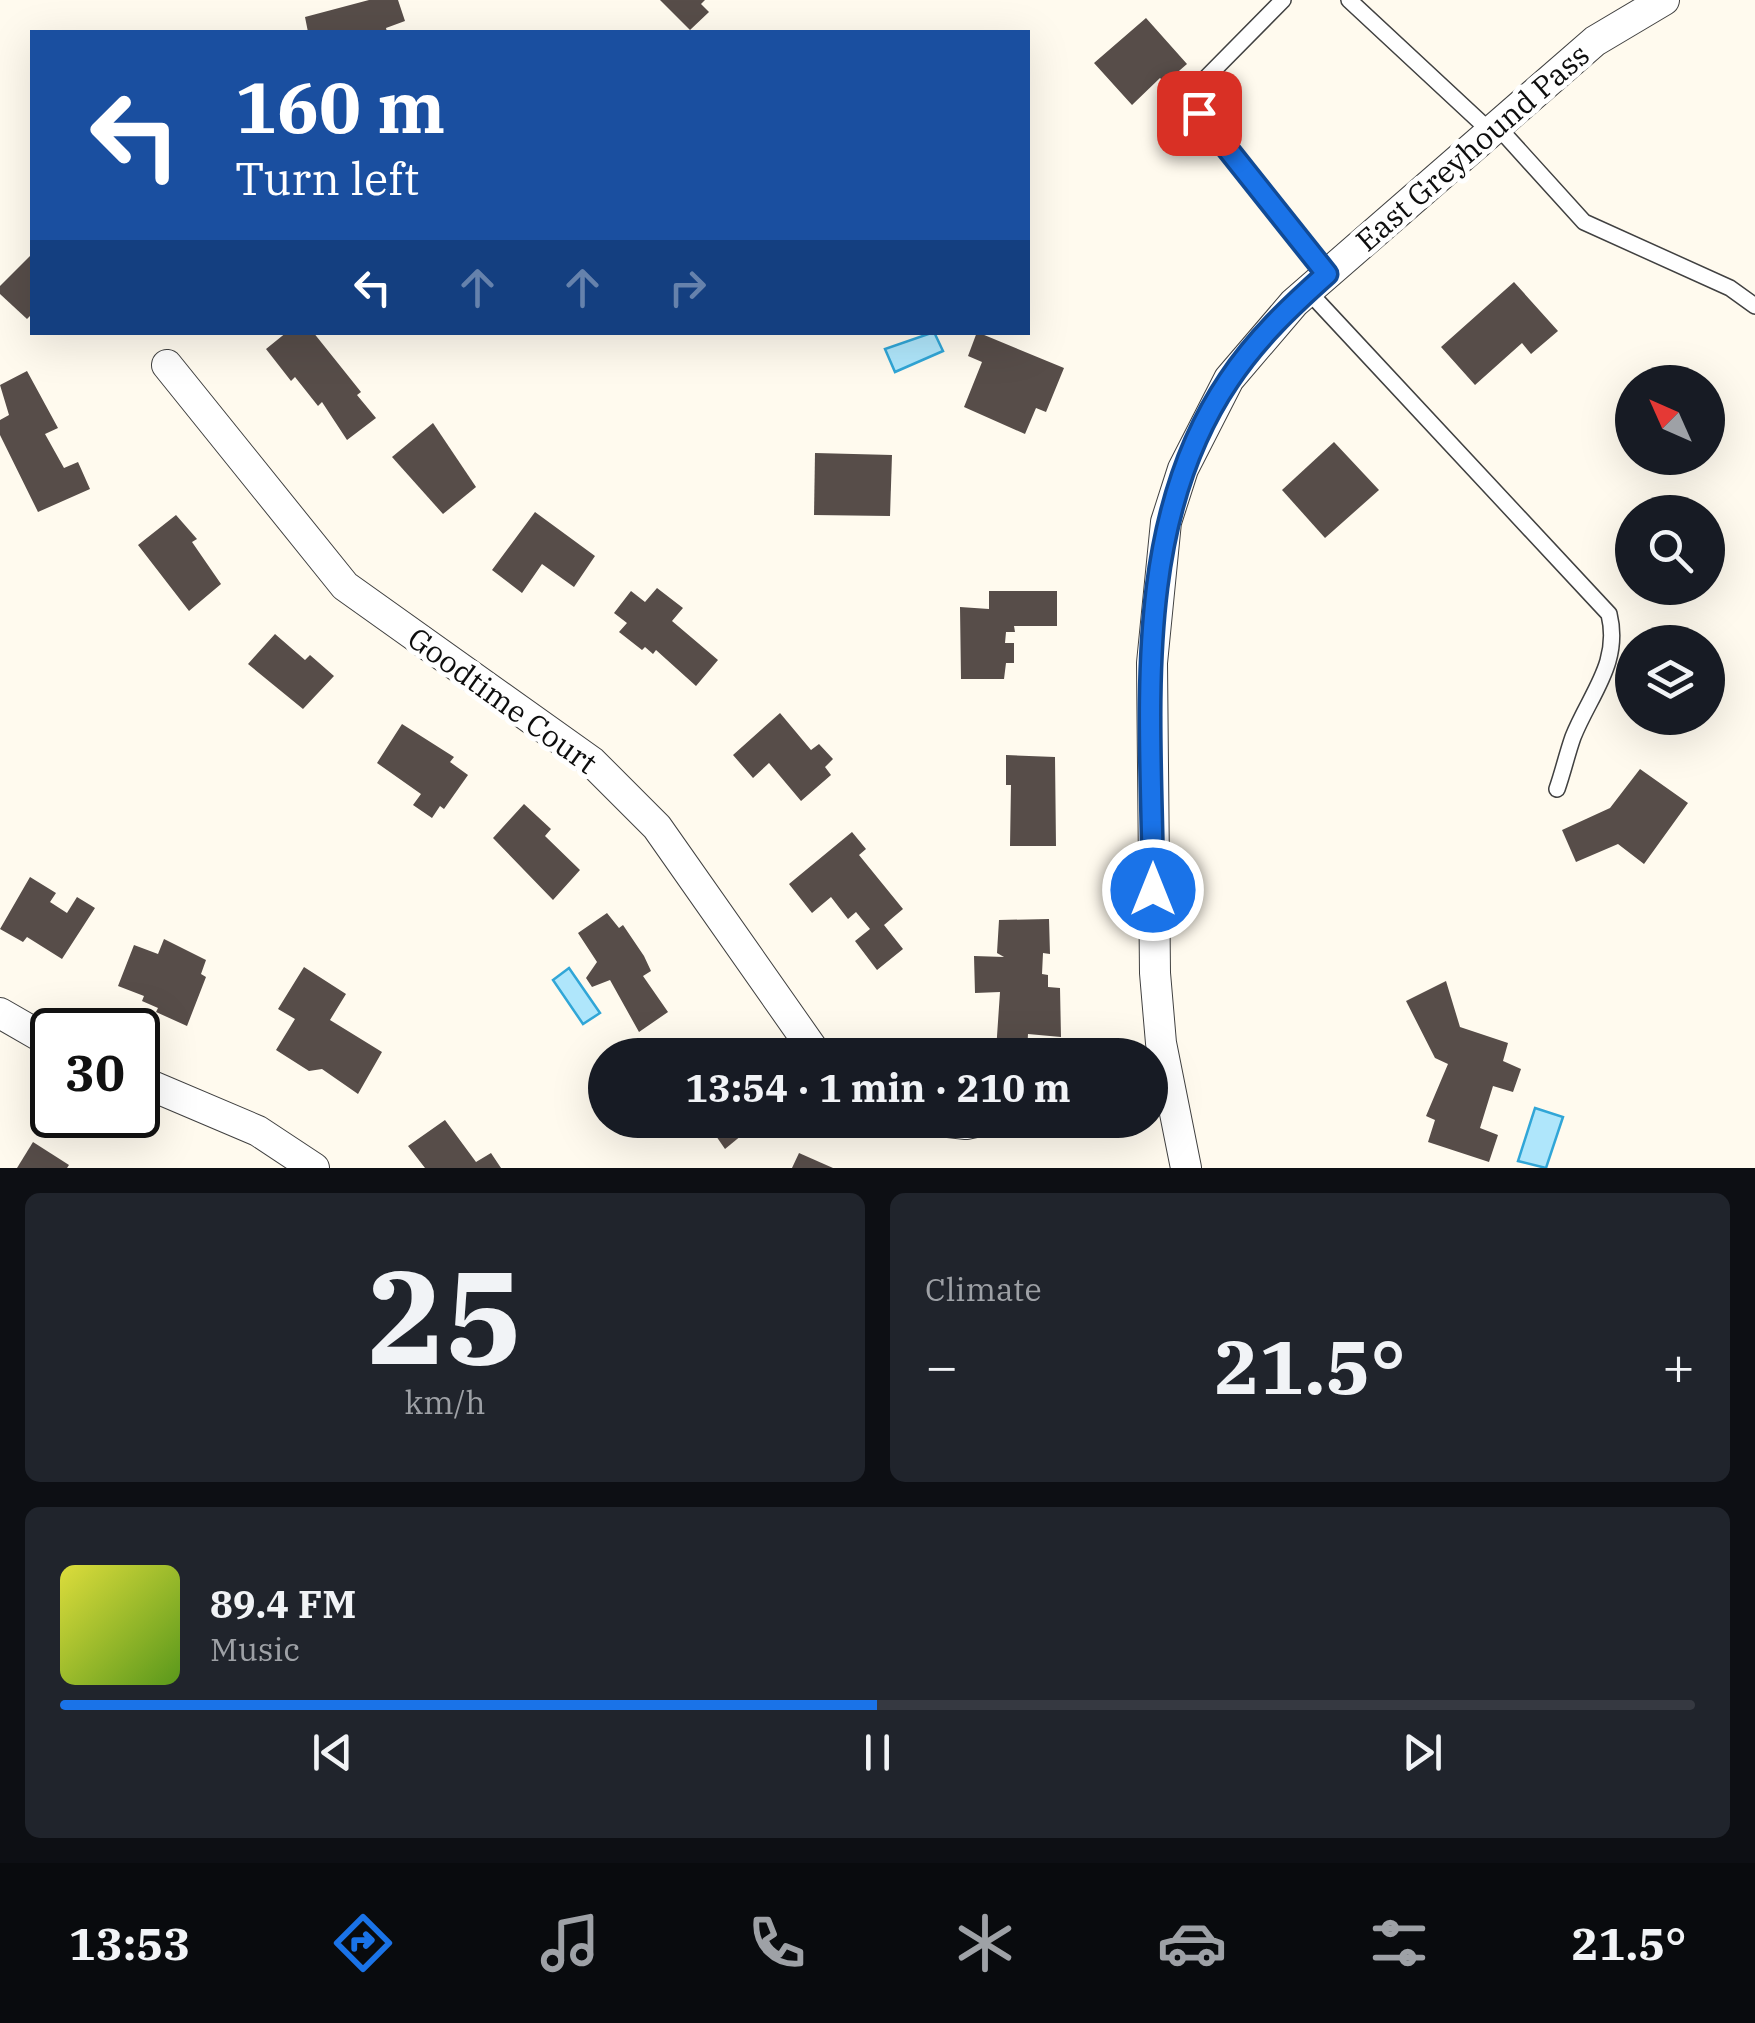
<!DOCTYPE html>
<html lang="en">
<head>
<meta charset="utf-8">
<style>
  body { margin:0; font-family:"IBM Plex Serif",serif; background:#20242c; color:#f1f3f6; height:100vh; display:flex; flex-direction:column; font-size:38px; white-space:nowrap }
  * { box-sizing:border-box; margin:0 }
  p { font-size:32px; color:#9ea1a6 }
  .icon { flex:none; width:55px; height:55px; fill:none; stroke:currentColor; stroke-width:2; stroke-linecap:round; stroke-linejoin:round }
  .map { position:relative; height:1168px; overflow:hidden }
  .side { display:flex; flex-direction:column; gap:25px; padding:25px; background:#0d0f14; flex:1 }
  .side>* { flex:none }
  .hud { position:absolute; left:30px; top:30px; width:1000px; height:305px; border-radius:0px; box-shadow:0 10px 40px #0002; background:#1a4fa0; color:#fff; overflow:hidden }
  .needle { width:65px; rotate:315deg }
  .tools { position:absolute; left:1615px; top:365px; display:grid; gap:20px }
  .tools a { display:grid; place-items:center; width:110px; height:110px; border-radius:50%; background:#171b24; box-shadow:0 10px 40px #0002; font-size:50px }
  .speed { position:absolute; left:30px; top:1008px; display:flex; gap:20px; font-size:50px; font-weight:700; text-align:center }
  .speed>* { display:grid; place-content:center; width:130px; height:130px; border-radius:50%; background:#171b24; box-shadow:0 10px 40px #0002; line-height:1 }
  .speed .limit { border:5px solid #111; border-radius:15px; background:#fff; color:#111 }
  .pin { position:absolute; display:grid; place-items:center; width:85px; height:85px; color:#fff; margin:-42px; border-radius:20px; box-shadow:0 5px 15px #0006 }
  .me { position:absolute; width:110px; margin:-55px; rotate:0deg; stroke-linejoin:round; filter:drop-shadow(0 0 8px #0008) }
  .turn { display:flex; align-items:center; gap:35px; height:210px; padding:0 40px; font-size:45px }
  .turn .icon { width:130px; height:130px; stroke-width:2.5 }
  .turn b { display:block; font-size:70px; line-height:85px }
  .lanes { display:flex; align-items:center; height:95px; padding:0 40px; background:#0003; justify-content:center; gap:50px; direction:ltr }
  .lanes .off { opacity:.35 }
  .big { font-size:75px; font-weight:800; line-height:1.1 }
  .side .widget { flex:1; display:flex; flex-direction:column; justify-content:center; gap:15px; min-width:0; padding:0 35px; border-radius:15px; background:#20242c }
  .side .dial { align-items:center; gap:0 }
  .dial b { font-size:130px; line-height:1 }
  .song { display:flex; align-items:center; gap:30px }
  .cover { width:120px; height:120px; border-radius:15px; background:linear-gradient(135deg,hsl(60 70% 55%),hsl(90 70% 35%)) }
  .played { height:10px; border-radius:5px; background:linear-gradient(90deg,#1a73e8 50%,#363941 50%) }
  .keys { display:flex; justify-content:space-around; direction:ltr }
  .heat { display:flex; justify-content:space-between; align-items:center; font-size:55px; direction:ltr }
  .side .tiles { flex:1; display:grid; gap:25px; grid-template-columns:1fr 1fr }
  .widget:last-child { grid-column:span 2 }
  .trip { position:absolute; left:588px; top:1038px; width:580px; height:100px; border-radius:50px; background:#171b24; box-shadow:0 10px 40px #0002; font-weight:800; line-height:100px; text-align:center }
  .tab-bar { display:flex; height:160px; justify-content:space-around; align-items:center; background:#090b0e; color:#9ea1a6 }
  .tab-bar .icon { width:70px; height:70px }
  .tab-bar .active { color:#1a73e8 }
  .tab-bar b { font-size:45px; color:#f1f3f6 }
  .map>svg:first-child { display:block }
</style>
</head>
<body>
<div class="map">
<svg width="1755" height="1168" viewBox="0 0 1755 1168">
  <rect width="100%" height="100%" fill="#fffaee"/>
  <g fill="#afe6fb" stroke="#31a6d7" stroke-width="2.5">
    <path d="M934 332 943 351 895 372 885 349Z"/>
    <path d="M569 968 600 1013 583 1024 553 980Z"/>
    <path d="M1535 1108 1563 1117 1546 1168 1518 1161Z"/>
  </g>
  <g fill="#574d49">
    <path d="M369 0H398L405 21 386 28 387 32H308L305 17Z"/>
    <path d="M660 0H705L701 4 709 12 690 30Z"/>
    <path d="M1146 18 1187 64 1165 83 1160 78 1132 105 1094 63Z"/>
    <path d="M32 254V314L27 319 0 294V286Z"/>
    <path d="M1514 282 1558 331 1531 354 1522 343 1475 385 1441 347Z"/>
    <path d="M287 332H313L361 392 357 395 376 418 347 440 322 402 318 406 295 377 291 381 266 349Z"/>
    <path d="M977 332 1064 368 1046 412 1036 408 1025 434 964 407 982 362 968 356Z"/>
    <path d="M27 371 58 428 45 434 64 468 78 462 90 489 38 512 0 435V420L9 415 0 385Z"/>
    <path d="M433 423 476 487 443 514 392 457Z"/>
    <path d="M1334 442 1379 490 1325 538 1282 490Z"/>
    <path d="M815 453 892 455 890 516 814 515Z"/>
    <path d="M535 512 595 556 574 587 542 564 522 593 492 570Z"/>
    <path d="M176 515 197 539 192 542 221 584 189 611 138 545Z"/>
    <path d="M657 588 683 608 672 621 718 660 696 686 656 650 653 654 645 647 642 650 619 632 627 623 614 613 631 591 645 602Z"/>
    <path d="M989 591H1057V626H1014L1015 632H1006L1005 643H1014V663H1006L1004 679H961L960 607 989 609Z"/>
    <path d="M275 634 305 660 310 655 334 676 303 709 248 664Z"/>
    <path d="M780 713 811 750 819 744 833 759 825 767 831 775 801 801 769 763 753 778 733 755Z"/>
    <path d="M402 724 454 757 450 762 468 775 444 809 440 806 432 818 413 805 421 794 377 763Z"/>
    <path d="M1006 755 1055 757 1056 846H1010L1011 785H1006Z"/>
    <path d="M1640 769 1688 803 1644 864 1618 844 1576 862 1562 830 1610 808Z"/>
    <path d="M524 804 551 829 545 836 580 870 553 900 493 838Z"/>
    <path d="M852 832 866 849 859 855 903 909 884 925 903 949 877 970 855 941 870 929 856 912 848 919 831 897 812 913 789 884Z"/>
    <path d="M30 877 56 893 50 902 67 913 77 897 95 908 62 959 27 937 23 942 0 929Z"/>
    <path d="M607 913 619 928 623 925 644 956 651 971 643 976 668 1012 639 1032 610 980 592 987 586 978 597 962 578 933Z"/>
    <path d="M1049 919 1050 954 1043 953 1042 974 1048 975V987L1060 988 1061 1037 1028 1034 1027 1052 996 1051 1000 992 975 993 974 956 1004 957 997 953 999 920Z"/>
    <path d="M164 939 206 960 201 974 206 977 187 1026 156 1012 158 1008 142 1001 144 996 118 986 134 945 158 954Z"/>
    <path d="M304 967 346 994 330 1020 382 1052 358 1094 322 1069 309 1071 276 1050 295 1019 278 1009Z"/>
    <path d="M1446 981 1460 1027 1508 1043 1503 1061 1521 1069 1513 1092 1493 1086 1480 1128 1498 1135 1489 1162 1428 1142 1435 1120 1426 1116 1448 1064 1435 1058 1406 1001Z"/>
    <path d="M445 1120 476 1162 491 1153 501 1168H425L408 1146Z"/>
    <path d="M705 1120H749L753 1126 725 1149Z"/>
    <path d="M33 1142 69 1165 67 1168H17Z"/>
    <path d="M799 1153 833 1168H792Z"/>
  </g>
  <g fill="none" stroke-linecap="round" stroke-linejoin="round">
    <defs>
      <g id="service">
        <path d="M1283 0 1203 81 1197 96 1199 113 1327 274"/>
        <path d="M1349 0 1491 132"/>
        <path d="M1497 126 1584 222 1730 288 1755 306"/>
        <path d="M1308 291 1609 614C1621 663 1590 694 1573 737 1567 754 1563 772 1557 789"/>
      </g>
      <g id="minor">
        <path d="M167 365 345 586 592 762 657 827 817 1055"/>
        <path d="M0 1013 52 1043"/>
        <path d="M138 1080 258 1131 314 1168"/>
        <path d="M931 1120 966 1124 985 1120"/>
        <path d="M1186 1168 1161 1043 1155 973 1152 663 1166 522 1183 469 1229 379 1294 303 1595 41 1664 0"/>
      </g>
    </defs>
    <use href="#service" stroke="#414141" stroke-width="18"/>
    <use href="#minor" stroke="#414141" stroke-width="32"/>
    <use href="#service" stroke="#fff" stroke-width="15"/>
    <use href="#minor" stroke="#fff" stroke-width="30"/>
  </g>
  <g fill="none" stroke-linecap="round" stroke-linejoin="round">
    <defs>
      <path id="route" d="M1153 890C1152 720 1129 528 1229 380 1256 339 1291 306 1327 274L1199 113"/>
    </defs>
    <use href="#route" stroke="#114b97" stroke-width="25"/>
    <use href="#route" stroke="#1a73e8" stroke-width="18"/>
  </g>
  <g text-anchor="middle" stroke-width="10" stroke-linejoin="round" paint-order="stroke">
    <g font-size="30" fill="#0e0e0e" stroke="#fff">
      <text transform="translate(1473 148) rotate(-41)" y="10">East Greyhound Pass</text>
      <text transform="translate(502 701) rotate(36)" y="10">Goodtime Court</text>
    </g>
  </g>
</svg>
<div class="tools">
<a><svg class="needle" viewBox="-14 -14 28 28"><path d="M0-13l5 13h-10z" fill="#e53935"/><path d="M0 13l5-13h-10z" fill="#9ea1a6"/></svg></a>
<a><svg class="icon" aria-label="search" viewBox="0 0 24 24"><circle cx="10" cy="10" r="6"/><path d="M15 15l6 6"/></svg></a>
<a><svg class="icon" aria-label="layers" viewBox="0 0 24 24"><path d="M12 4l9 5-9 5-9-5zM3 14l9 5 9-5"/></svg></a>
</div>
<div class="speed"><div class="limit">30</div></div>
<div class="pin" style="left:1199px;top:113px;background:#d93025"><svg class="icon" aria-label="arrive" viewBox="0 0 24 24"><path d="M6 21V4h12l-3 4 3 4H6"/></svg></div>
<svg class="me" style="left:1153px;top:890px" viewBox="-20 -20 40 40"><circle r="17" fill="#1a73e8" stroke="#fff" stroke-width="3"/><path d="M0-11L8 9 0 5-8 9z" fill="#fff"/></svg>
<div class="trip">13:54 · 1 min · 210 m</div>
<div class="hud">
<div class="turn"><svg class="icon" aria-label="left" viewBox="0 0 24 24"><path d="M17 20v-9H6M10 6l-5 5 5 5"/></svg><div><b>160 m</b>Turn left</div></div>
<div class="lanes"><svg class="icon" aria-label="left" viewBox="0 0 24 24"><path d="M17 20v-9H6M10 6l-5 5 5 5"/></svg><svg class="icon off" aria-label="ahead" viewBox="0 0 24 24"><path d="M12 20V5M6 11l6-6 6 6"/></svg><svg class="icon off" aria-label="ahead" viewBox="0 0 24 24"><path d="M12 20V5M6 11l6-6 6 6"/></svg><svg class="icon off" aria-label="right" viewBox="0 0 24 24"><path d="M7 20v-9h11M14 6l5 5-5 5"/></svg></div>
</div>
</div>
<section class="side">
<div class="tiles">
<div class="widget dial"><b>25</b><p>km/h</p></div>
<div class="widget"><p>Climate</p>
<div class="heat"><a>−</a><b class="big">21.5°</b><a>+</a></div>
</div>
<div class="widget">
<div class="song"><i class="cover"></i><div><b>89.4 FM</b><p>Music</p></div></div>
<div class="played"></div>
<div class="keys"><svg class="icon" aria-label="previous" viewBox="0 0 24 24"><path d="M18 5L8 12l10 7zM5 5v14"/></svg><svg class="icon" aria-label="pause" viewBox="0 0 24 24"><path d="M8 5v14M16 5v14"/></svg><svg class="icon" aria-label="next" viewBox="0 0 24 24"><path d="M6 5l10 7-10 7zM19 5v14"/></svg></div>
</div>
</div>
</section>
<nav class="tab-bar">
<b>13:53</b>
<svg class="icon active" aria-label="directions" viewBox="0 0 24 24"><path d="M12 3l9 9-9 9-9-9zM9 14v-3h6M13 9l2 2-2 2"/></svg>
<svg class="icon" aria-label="music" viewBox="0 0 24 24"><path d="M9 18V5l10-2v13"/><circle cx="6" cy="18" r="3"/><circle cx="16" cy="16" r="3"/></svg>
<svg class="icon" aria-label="phone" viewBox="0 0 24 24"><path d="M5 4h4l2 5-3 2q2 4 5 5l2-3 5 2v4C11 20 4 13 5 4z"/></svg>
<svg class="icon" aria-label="climate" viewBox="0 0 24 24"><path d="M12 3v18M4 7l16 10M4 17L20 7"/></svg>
<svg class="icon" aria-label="car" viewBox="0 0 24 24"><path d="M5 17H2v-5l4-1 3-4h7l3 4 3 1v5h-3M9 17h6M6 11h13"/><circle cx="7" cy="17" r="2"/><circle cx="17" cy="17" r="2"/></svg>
<svg class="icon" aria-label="filters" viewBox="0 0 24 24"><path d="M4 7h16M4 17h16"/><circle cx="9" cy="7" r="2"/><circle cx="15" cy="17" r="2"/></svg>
<b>21.5°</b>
</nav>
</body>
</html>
